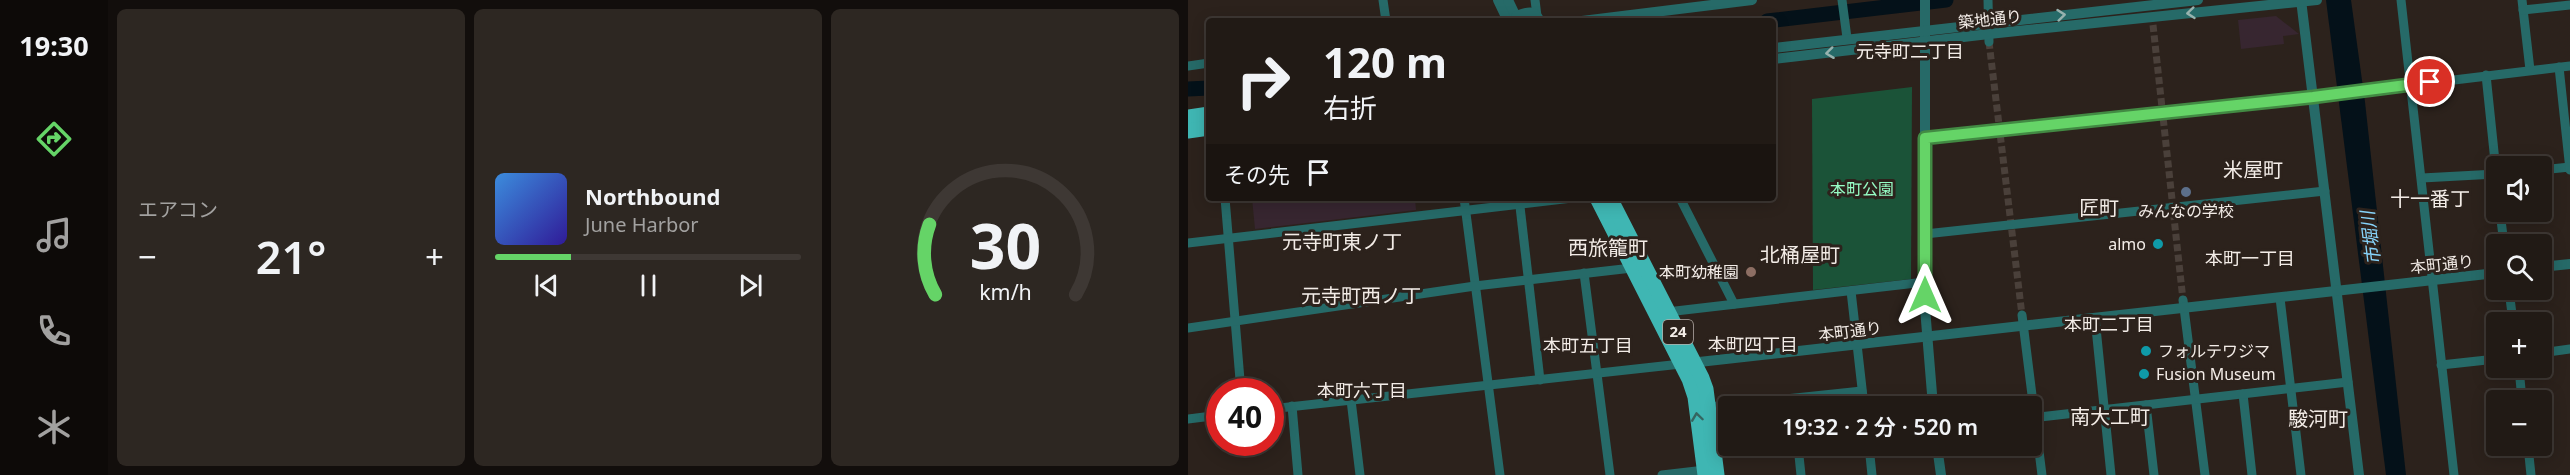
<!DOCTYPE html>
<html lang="ja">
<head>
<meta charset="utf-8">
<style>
  body { margin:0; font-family:"Noto Sans","Noto Sans JP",sans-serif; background:#2d2722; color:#f1f3f6; height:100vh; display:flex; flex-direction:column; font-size:22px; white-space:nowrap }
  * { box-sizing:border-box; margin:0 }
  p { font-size:20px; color:#a2a1a0 }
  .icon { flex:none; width:33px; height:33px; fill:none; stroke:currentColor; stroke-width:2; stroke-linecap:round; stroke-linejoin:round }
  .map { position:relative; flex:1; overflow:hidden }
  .details { display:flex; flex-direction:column; gap:9px; padding:9px; background:#120e0c; width:1080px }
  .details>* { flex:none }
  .hud { position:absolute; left:18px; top:18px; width:570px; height:183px; border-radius:6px; box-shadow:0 3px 15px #0003,0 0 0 2px #3e3834; background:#211a15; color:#f1f3f6; overflow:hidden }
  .tools { position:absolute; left:1298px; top:156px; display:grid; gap:12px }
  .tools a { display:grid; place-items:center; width:66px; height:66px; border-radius:6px; background:#211a15; box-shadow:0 3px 15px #0003,0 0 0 2px #3e3834; font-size:30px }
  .speed { position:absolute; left:18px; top:378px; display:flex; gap:12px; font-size:30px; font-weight:700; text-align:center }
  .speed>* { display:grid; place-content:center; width:78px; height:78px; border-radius:50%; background:#211a15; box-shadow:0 3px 15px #0003,0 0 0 2px #3e3834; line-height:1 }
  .speed .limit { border:9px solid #d22; background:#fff; color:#111 }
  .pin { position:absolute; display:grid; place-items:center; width:51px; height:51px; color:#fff; margin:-26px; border:3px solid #fff; border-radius:50%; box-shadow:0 2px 6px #0007 }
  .me { position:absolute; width:66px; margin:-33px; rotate:0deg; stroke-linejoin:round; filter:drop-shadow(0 0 4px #0008) }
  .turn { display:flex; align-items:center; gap:21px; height:126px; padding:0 18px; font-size:27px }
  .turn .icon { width:78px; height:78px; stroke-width:2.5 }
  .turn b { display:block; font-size:42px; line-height:51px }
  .then { display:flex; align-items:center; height:57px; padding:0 18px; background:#0003; gap:12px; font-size:22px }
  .big { font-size:45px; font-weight:600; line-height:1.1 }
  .details .card { flex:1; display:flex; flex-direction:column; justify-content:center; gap:9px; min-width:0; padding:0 21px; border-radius:9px; background:#2d2722 }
  .details .dial { align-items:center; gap:0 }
  .dial svg { height:156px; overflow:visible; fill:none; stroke:#3e3834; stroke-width:7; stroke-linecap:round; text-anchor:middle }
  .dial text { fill:#f1f3f6; stroke:none }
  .song { display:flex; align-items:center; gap:18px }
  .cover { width:72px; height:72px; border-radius:9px; background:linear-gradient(135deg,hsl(210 70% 55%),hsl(250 70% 35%)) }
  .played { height:6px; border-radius:3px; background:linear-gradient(90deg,#65d467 25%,#3e3834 25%) }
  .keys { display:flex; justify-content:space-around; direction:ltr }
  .heat { display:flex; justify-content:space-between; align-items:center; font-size:33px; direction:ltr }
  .details .tiles { flex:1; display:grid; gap:9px; grid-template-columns:repeat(3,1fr) }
  .trip { position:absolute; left:530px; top:396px; width:324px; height:60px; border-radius:6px; background:#211a15; box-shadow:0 3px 15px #0003,0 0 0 2px #3e3834; font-weight:600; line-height:60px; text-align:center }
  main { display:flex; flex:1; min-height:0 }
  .menu { display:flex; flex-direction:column; width:108px; justify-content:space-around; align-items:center; background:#0d0a08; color:#a2a1a0 }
  .menu .icon { width:42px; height:42px }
  .menu .current { color:#65d467 }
  .menu b { font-size:27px; color:#f1f3f6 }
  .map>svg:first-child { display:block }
</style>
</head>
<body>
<main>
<nav class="menu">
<b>19:30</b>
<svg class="icon current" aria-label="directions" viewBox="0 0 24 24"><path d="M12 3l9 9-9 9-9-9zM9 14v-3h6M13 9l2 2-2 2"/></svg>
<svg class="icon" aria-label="music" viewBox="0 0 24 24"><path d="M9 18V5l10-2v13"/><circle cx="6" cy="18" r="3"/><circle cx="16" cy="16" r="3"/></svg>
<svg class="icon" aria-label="phone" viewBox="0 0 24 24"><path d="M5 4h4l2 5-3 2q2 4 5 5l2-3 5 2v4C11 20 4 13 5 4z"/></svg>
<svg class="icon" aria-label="climate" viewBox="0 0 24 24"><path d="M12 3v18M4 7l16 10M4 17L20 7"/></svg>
</nav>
<section class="details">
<div class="tiles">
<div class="card"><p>エアコン</p>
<div class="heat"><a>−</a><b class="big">21°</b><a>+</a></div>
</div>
<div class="card">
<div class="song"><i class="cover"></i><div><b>Northbound</b><p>June Harbor</p></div></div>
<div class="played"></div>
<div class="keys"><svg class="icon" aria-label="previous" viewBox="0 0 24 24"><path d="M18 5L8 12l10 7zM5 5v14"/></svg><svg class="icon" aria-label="pause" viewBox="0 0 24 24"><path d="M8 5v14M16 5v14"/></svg><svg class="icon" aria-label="next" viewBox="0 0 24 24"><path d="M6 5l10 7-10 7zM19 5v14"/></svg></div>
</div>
<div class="card dial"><svg viewBox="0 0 100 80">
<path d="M14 69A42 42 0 1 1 86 69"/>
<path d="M14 69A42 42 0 0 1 11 33" stroke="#65d467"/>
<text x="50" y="56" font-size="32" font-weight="700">30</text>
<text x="50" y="72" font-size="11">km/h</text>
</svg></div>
</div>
</section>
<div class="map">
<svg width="1382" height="475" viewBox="0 0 1382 475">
  <rect width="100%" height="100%" fill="#2c221c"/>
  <g fill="#372630">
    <path d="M1088 16 1111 34 1095 36 1096 44 1053 49 1050 20Z"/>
    <path d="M64 198H227L228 210 67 229Z"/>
  </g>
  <path fill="#1b5338" d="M724 87 723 279 625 290 624 99Z"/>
  <path fill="#041119" d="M1138 0H1163L1177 102 1218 475H1198Z"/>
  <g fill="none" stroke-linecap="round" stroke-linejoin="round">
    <g stroke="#041119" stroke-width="15">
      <path d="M579 21 758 0"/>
      <path d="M0 89 21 88"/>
    </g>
    <g stroke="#4a403a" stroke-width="7" stroke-dasharray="7 3.5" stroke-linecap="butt">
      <path d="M965 25 995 300"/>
      <path d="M801 42 834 315"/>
    </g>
    <g stroke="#266a68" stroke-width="9">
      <path d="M195 0 198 21"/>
      <path d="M347 0 349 16"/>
      <path d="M654 0 659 38"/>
      <path d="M800 0 801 42"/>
      <path d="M1213 0 1266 475"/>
      <path d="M1334 0 1342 70"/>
      <path d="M1335 10 1382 5"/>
      <path d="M0 66 21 63"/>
      <path d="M1371 67 1382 170"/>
      <path d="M1298 75 1308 171"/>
      <path d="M737 138 1125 97 1382 66"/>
      <path d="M1353 170 1382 167"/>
      <path d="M1234 178 1308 174"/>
      <path d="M37 198 53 392"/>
      <path d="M276 198 312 475"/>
      <path d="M331 198 352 380"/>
      <path d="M492 198 546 304"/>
      <path d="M1312 212 1316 244"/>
      <path d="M737 234 1137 191"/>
      <path d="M0 243 384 198"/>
      <path d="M396 273 422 475"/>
      <path d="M1321 290 1325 322"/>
      <path d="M663 291 676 406"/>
      <path d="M1092 298 1113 475"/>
      <path d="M995 300 1017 475"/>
      <path d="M479 312 737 282"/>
      <path d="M834 315 854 475"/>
      <path d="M907 318 923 475"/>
      <path d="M0 328 287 286 444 268"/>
      <path d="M1353 353 1382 349"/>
      <path d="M1253 365 1308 359"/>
      <path d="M1331 368 1334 400"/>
      <path d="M1055 394 1064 475"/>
      <path d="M163 400 172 475"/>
      <path d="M958 405 966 475"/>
      <path d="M104 406 110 475"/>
      <path d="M521 407 674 391"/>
      <path d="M82 409 493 364"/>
      <path d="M843 418 1160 382"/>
      <path d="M0 419 32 415"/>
      <path d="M610 446 613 475"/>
      <path d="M681 446 684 475"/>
      <path d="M1340 446 1343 475"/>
      <path d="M527 454 606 446"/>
      <path d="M474 475 517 470"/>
    </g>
    <g stroke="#266a68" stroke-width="10">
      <path d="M310 0 320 21"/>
      <path d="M320 0 330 21"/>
      <path d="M737 0V308L745 406"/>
      <path d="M1113 0 1171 475"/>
      <path d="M328 16C339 12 346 9 352 21"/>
      <path d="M394 21 564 0"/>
      <path d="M585 48 1010 0"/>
      <path d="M585 59 801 34 1129 0"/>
      <path d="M1353 267 1382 264"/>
      <path d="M502 363 1308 273"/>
      <path d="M749 446 753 475"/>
    </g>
    <g stroke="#3fb6b3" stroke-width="15">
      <path d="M0 117 21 114"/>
      <path d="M0 131 21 128"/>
      <path d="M409 198 501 379 507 397 517 475"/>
      <path d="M422 198 514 378 518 389 529 475"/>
    </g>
  </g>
  <defs><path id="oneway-chevron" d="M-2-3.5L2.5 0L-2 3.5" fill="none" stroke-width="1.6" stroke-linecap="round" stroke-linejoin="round" transform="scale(1.5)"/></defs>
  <g stroke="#97b2ae">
    <use href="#oneway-chevron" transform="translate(1003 13) rotate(174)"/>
    <use href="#oneway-chevron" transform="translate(873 15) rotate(-6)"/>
    <use href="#oneway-chevron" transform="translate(642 53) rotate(173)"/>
  </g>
  <use stroke="#356560" href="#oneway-chevron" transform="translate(509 417) rotate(-98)"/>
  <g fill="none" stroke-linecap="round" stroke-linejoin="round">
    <defs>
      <path id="route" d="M737 295V138L1125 97 1242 82"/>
    </defs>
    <use href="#route" stroke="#428a43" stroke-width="15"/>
    <use href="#route" stroke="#65d467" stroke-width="10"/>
  </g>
  <circle fill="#5c6f8a" stroke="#2c221c" stroke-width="2" cx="998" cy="192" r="6"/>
  <g fill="#0f9aa8" stroke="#2c221c" stroke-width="2">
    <circle cx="970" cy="244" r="6"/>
    <circle cx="958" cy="351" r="6"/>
    <circle cx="956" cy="374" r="6"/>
  </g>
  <circle fill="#8d6e63" stroke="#2c221c" stroke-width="2" cx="563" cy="272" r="6"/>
  <g text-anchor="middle" stroke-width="6" stroke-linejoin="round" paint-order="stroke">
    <rect fill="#2c221c" stroke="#b7afaa" stroke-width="1.5" x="475" y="320" width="30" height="24" rx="4.5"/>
    <g font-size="15" font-weight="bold" fill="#f3ece7">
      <text x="490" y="337">24</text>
    </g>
    <g font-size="16" fill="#f3ece7" stroke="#2c221c">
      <text transform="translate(802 19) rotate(-6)" y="6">築地通り</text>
      <text transform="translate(1254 264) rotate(-6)" y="6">本町通り</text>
      <text transform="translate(662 331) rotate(-7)" y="6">本町通り</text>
    </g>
    <g font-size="16" fill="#96fdc5" stroke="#2c221c">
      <text x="674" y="195">本町公園</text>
    </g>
    <g font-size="16" fill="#f3ece7" stroke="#2c221c" text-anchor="end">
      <text x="998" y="217" text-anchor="middle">みんなの学校</text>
      <text x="958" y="250">almo</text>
      <text x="551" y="278">本町幼稚園</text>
      <text x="970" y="357" text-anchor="start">フォルテワジマ</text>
      <text x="968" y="380" text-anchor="start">Fusion Museum</text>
    </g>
    <g font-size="18" fill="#f3ece7" stroke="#2c221c">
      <text x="722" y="58">元寺町二丁目</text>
      <text x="1062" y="265">本町一丁目</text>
      <text x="921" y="331">本町二丁目</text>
      <text x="565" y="351">本町四丁目</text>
      <text x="400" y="352">本町五丁目</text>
      <text x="174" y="397">本町六丁目</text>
    </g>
    <g font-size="18" font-style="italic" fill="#87d4fb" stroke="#2c221c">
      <text transform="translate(1183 238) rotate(-97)" y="6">市堀川</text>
    </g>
    <g font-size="20" fill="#f3ece7" stroke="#2c221c">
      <text x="1065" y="177">米屋町</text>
      <text x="1242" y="206">十一番丁</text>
      <text x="911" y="215">匠町</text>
      <text x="154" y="249">元寺町東ノ丁</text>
      <text x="420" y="255">西旅籠町</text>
      <text x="612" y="262">北桶屋町</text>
      <text x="173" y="303">元寺町西ノ丁</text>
      <text x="922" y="424">南大工町</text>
      <text x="1130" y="426">駿河町</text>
    </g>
  </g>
</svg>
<div class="tools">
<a><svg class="icon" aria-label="sound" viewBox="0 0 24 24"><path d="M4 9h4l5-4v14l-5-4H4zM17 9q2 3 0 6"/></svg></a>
<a><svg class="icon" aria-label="search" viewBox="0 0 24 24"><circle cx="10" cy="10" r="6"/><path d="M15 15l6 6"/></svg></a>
<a>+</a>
<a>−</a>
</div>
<div class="speed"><div class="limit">40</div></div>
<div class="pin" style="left:1242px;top:82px;background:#d93025"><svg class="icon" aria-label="arrive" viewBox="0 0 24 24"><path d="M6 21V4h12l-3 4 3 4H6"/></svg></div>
<svg class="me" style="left:737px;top:295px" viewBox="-20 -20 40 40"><path d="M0-17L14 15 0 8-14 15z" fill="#65d467" stroke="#fff" stroke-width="4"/></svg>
<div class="trip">19:32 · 2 分 · 520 m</div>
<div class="hud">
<div class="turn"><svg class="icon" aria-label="right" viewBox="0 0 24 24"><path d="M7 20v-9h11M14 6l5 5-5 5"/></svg><div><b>120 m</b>右折</div></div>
<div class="then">その先<svg class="icon" aria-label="arrive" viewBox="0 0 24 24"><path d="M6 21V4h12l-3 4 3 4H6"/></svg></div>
</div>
</div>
</main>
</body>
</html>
